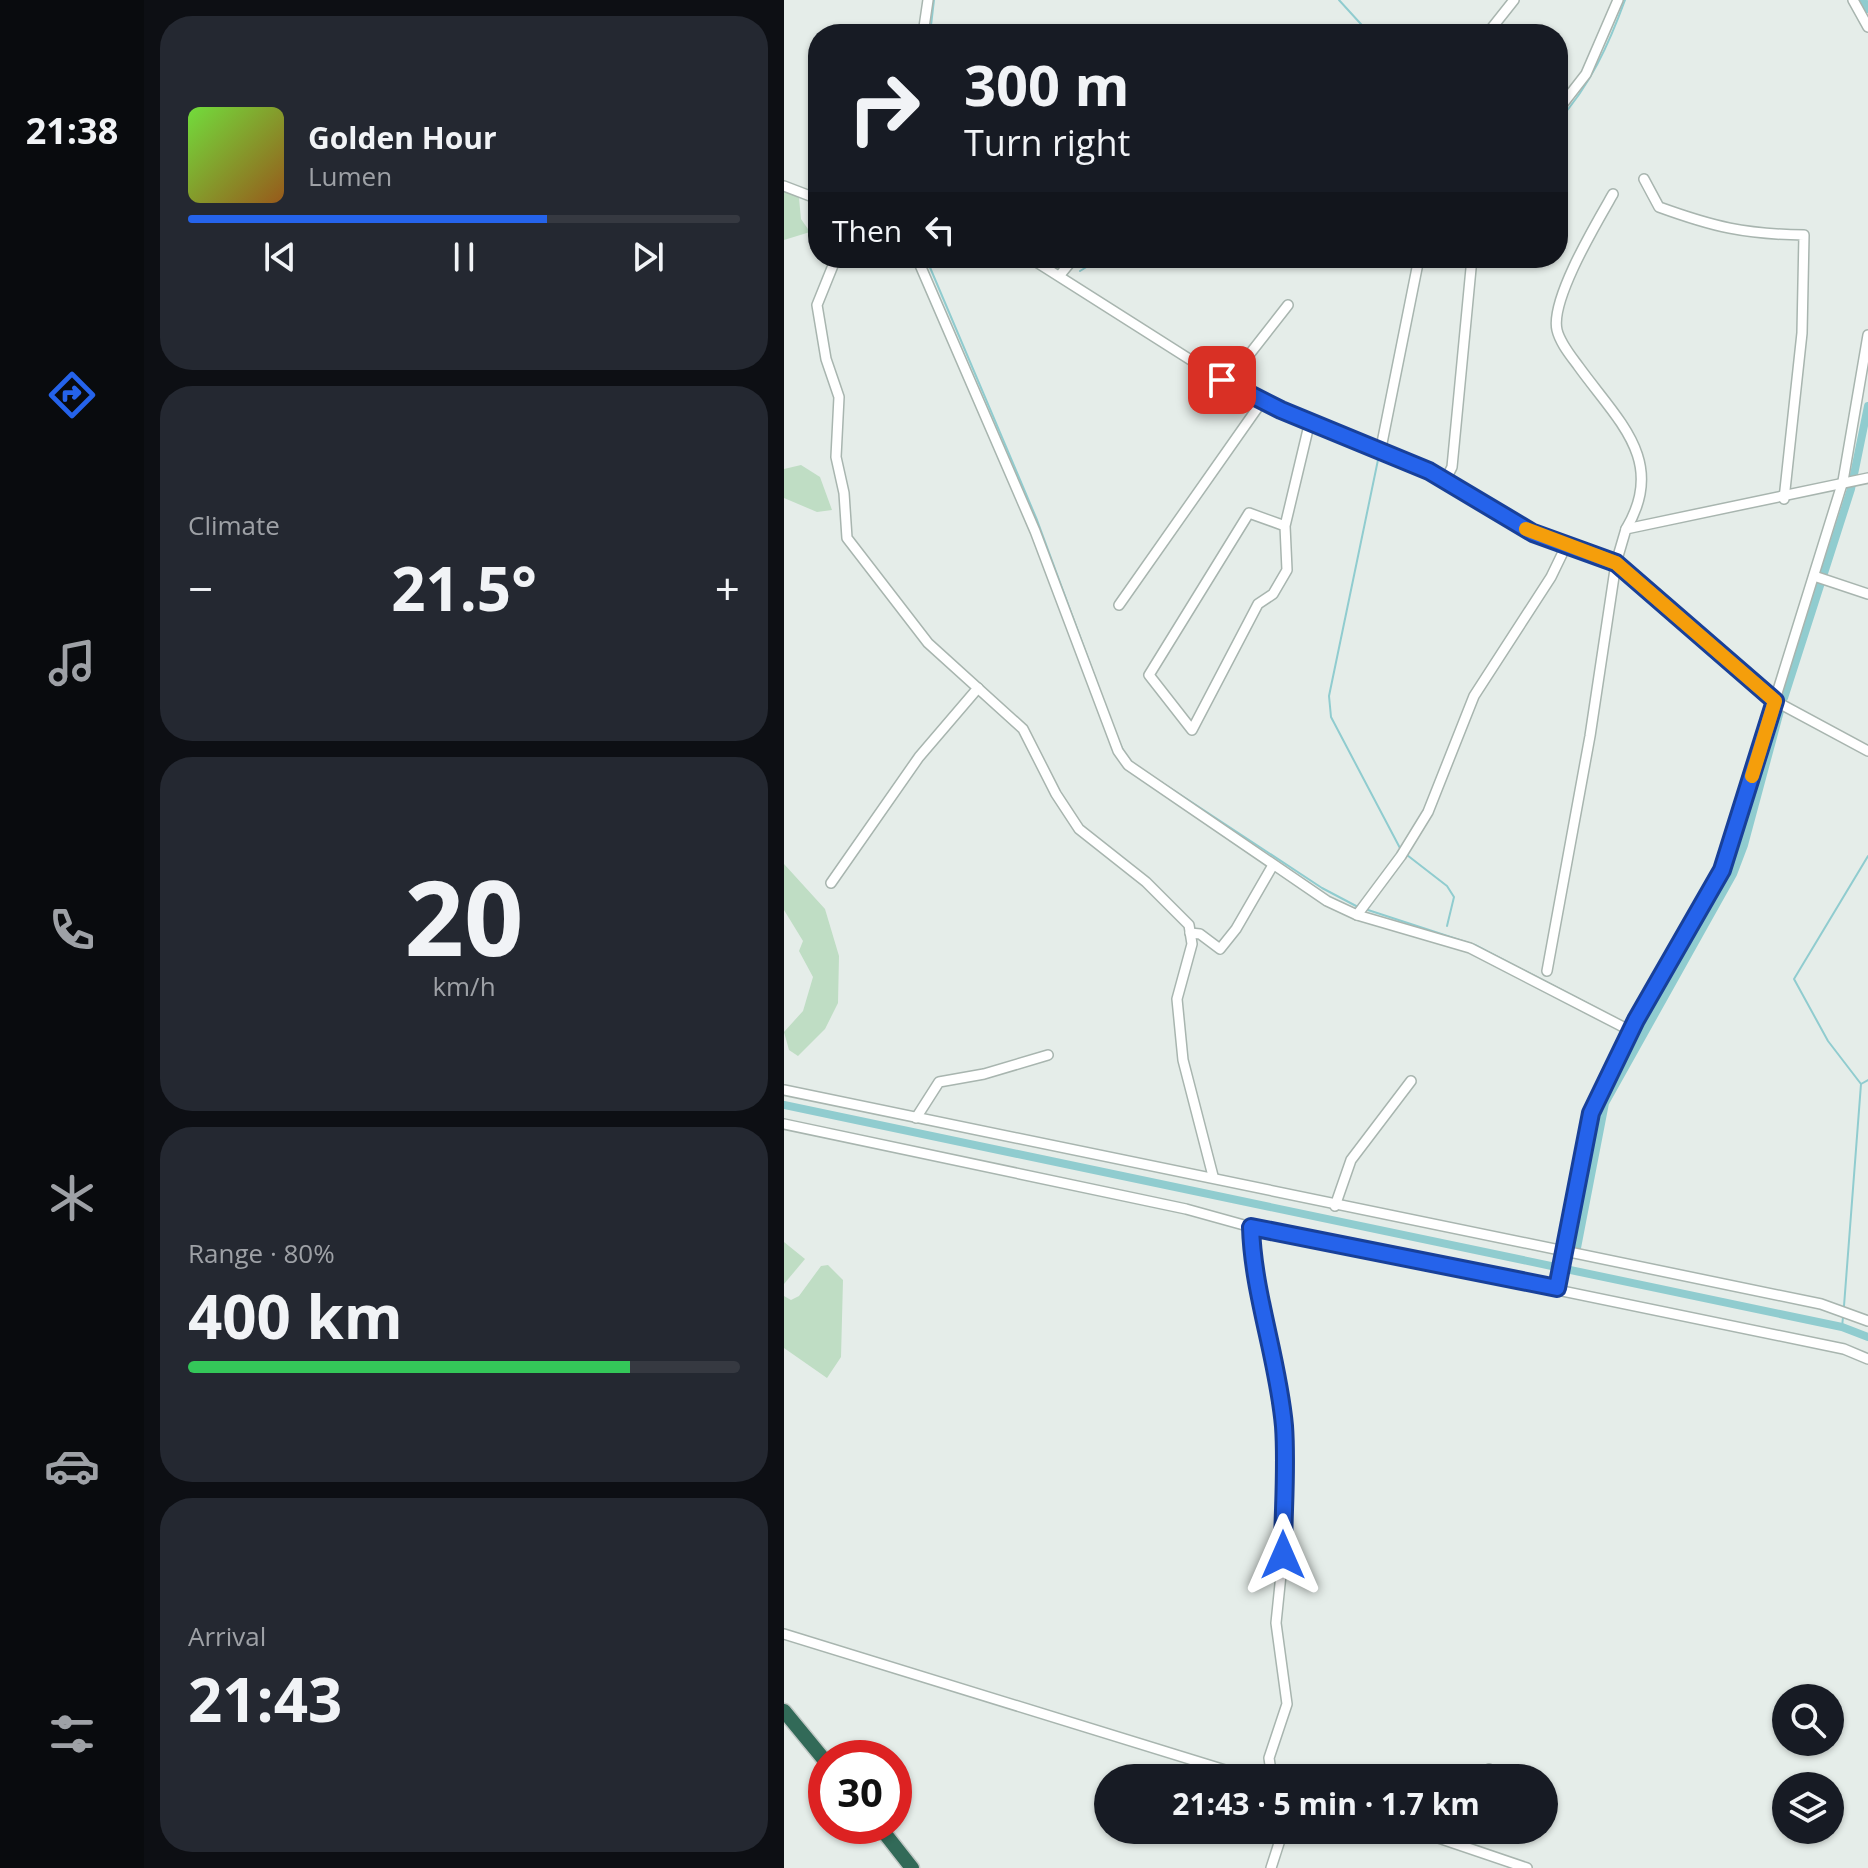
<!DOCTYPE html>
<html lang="en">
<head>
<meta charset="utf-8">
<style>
  body { margin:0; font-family:"Open Sans",sans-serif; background:#242831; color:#f1f3f6; height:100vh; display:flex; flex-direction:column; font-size:30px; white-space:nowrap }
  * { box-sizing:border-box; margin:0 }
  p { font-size:26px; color:#9ea1a6 }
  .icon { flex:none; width:44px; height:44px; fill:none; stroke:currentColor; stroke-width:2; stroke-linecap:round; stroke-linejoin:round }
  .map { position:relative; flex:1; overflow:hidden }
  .sheet { display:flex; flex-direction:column; gap:16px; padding:16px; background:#0d0f14; width:640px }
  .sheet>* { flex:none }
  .top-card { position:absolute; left:24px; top:24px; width:760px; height:244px; border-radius:32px; box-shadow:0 2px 6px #0004; background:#171b24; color:#f1f3f6; overflow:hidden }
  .tools { position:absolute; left:988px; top:1684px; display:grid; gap:16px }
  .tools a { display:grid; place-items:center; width:72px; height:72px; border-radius:50%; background:#171b24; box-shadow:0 2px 6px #0004; font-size:40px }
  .speed { position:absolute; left:24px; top:1740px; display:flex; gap:16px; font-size:40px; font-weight:700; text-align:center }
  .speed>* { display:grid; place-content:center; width:104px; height:104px; border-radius:50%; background:#171b24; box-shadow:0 2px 6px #0004; line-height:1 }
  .speed .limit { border:12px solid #d22; background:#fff; color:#111 }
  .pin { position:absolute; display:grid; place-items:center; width:68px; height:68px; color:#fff; margin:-34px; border-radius:16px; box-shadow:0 4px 12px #0006 }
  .me { position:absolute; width:88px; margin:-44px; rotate:0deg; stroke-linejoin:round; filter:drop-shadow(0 0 6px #0008) }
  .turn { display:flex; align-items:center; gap:28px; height:168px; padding:0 24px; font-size:36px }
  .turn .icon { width:104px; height:104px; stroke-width:2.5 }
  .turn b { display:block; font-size:56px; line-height:68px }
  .then { display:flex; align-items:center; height:76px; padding:0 24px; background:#0003; gap:16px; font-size:30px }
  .big { font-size:60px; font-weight:700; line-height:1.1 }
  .sheet .card { flex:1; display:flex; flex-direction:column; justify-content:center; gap:12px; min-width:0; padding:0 28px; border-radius:32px; background:#242831 }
  .sheet .dial { align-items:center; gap:0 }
  .dial b { font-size:104px; line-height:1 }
  .song { display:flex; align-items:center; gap:24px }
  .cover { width:96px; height:96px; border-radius:12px; background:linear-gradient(135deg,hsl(100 70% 55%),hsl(30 70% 35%)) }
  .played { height:8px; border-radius:4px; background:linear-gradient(90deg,#2563eb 65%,#363941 65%) }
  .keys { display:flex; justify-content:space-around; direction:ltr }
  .heat { display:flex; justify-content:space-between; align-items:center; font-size:44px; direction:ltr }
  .charge { height:12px; border-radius:6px; background:linear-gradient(90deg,#34c759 80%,#363941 0) }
  .trip { position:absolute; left:310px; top:1764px; width:464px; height:80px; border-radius:40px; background:#171b24; box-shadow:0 2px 6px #0004; font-weight:700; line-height:80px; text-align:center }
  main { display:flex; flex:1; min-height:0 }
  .tabs { display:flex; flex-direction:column; width:144px; justify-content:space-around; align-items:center; background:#090b0e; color:#9ea1a6 }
  .tabs .icon { width:56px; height:56px }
  .tabs .on { color:#2563eb }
  .tabs b { font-size:36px; color:#f1f3f6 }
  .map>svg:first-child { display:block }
</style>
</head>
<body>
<main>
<nav class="tabs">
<b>21:38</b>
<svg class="icon on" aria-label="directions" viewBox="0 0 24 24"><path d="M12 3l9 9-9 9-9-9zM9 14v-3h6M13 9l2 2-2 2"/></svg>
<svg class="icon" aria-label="music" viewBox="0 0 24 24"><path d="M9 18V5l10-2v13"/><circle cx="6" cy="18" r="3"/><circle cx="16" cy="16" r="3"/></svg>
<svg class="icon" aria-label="phone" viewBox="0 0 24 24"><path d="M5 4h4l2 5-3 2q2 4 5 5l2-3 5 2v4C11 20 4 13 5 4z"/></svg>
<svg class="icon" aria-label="climate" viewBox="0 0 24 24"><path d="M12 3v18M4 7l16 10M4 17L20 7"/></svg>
<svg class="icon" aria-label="car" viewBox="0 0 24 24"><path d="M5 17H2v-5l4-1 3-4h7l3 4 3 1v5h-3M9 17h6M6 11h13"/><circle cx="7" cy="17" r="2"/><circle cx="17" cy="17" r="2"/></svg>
<svg class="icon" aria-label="filters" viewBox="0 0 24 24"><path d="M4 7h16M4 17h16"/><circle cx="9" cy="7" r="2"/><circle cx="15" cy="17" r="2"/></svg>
</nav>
<section class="sheet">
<div class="card">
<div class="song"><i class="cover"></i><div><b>Golden Hour</b><p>Lumen</p></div></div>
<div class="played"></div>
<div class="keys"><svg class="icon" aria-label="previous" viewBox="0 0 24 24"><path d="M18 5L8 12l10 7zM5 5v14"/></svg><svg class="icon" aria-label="pause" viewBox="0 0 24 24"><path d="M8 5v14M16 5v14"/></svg><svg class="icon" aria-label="next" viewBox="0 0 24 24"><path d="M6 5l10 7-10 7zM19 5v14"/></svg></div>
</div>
<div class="card"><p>Climate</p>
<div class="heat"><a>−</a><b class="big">21.5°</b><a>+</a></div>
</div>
<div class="card dial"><b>20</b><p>km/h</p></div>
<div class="card"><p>Range · 80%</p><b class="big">400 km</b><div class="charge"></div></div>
<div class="card"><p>Arrival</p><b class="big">21:43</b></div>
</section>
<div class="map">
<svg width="1084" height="1868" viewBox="0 0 1084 1868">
  <rect width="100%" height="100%" fill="#e5ede9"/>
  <g fill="#bfddc4">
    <path d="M0 190 15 198 17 219 26 232 0 240Z"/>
    <path d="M17 465 36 477 48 510 33 512 0 498V469Z"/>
    <path d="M0 864 41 909 55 956 54 1003 41 1029 14 1056 5 1050 0 1032 19 1011 29 977 15 951 19 941 0 910Z"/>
    <path d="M0 1242 21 1259 0 1284Z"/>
    <path d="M44 1265 59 1280 57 1357 43 1378 0 1348V1296L7 1300 15 1296 37 1266Z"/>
  </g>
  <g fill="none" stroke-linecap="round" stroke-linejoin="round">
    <g stroke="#90cccf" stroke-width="2">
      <path d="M555 0 586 34"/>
      <path d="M146 34 150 0"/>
      <path d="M774 121C806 86 825 44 841 0"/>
      <path d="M142 258 253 520 312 680"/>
      <path d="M296 271 317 258"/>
      <path d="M595 455 545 696 547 717 617 850"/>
      <path d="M335 742 341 754"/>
      <path d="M377 782 538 888 574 907"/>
      <path d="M623 855 663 886 670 897 663 926"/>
      <path d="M584 910 691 945 816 1010"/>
      <path d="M1077 1084 1044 1041 1010 979 1084 856"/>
      <path d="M1060 1306 1077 1084 1084 1080"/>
      <path d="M1058 1327 1059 1317"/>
    </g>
    <g stroke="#90cccf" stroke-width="8">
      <path d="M1079 0 1084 9"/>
      <path d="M1000 698 1067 489 1084 406"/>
      <path d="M0 1105 1058 1327 1084 1337"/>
      <path d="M792 1253 821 1103 949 874 960 845 996 711"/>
    </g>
    <defs>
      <g id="minor">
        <path d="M1069 0 1084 27"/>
        <path d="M139 34 144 0"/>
        <path d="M703 34 730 0"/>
        <path d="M774 110 802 74 834 0"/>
        <path d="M860 179 875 207C930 227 960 234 1020 235L1018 333 1000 499"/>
        <path d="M0 186 34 199"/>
        <path d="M829 194C813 222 766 300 773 330 776 343 787 356 795 367 834 421 883 461 842 529"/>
        <path d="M52 258 33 305 42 359 55 397 52 457 60 493 63 538 144 643 239 729 272 794 295 829 362 882 405 925 408 944 393 999 399 1060 429 1176"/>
        <path d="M133 258 251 531 334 751 344 765 543 901 573 915 686 948 847 1031"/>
        <path d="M246 258 443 383 497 410 645 471 749 533 832 563 991 701 1084 751"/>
        <path d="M276 275 290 258"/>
        <path d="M443 383 504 305"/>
        <path d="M597 448 635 258"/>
        <path d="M661 481 668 467 688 258"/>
        <path d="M501 526 465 513 365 675 408 730 474 604 489 594 503 570 501 526 526 421"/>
        <path d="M1030 576 1084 594"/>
        <path d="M335 605 479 400"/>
        <path d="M47 883 135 757 194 688"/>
        <path d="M573 915 617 856 644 812 690 696 767 577 782 546"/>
        <path d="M406 933 416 934 436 949 452 929 489 865"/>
        <path d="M763 971 806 736 832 563 842 529 1084 478"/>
        <path d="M0 1090 1037 1304 1084 1321"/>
        <path d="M132 1118 155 1082 200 1074 264 1055"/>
        <path d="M0 1124 402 1209 467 1227 1060 1349 1084 1359"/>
        <path d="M551 1206 567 1160 627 1081"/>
        <path d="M467 1227 469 1272 487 1336 500 1428 499 1555 492 1623 503 1704 485 1758 488 1778"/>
        <path d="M773 1288 807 1113 852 1020 938 870 1059 481 1084 335"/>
        <path d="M0 1634 467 1778"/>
        <path d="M700 1778 705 1769"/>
        <path d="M631 1830 743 1868"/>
        <path d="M487 1868 496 1840 495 1830"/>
      </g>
      <g id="highway">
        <path d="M0 1711 42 1762"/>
        <path d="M95 1826 128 1868"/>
      </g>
    </defs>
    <use href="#minor" stroke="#a8b5af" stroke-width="12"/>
    <use href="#highway" stroke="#c2c9c6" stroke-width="17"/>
    <use href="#minor" stroke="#fff" stroke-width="9"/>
    <use href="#highway" stroke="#326a58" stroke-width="14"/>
  </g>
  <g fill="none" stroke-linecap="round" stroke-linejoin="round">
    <defs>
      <path id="route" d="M438 380 497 410 645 471 749 533 832 563 991 701 938 870 852 1020 807 1113 773 1288 467 1227C469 1294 494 1358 500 1426 503 1468 499 1513 499 1555"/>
    </defs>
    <use href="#route" stroke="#184099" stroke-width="20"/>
    <use href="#route" stroke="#2563eb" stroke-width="14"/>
    <path stroke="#f59e0b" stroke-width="14" d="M742 529 832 563 991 701 968 776"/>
  </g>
</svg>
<div class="tools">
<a><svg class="icon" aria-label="search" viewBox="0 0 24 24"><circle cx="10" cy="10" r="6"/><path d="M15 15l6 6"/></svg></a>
<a><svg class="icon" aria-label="layers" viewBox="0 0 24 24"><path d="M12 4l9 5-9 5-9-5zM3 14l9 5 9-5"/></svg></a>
</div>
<div class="speed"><div class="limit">30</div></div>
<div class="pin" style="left:438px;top:380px;background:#d93025"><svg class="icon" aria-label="arrive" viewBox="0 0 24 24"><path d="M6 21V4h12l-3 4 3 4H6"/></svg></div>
<svg class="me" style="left:499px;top:1555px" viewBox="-20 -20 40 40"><path d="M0-17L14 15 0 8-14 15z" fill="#2563eb" stroke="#fff" stroke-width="4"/></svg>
<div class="trip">21:43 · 5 min · 1.7 km</div>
<div class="top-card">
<div class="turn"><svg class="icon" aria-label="right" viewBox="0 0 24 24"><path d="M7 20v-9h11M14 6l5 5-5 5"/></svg><div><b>300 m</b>Turn right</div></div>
<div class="then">Then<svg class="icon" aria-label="left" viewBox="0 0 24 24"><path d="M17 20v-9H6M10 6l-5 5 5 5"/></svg></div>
</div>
</div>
</main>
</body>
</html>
